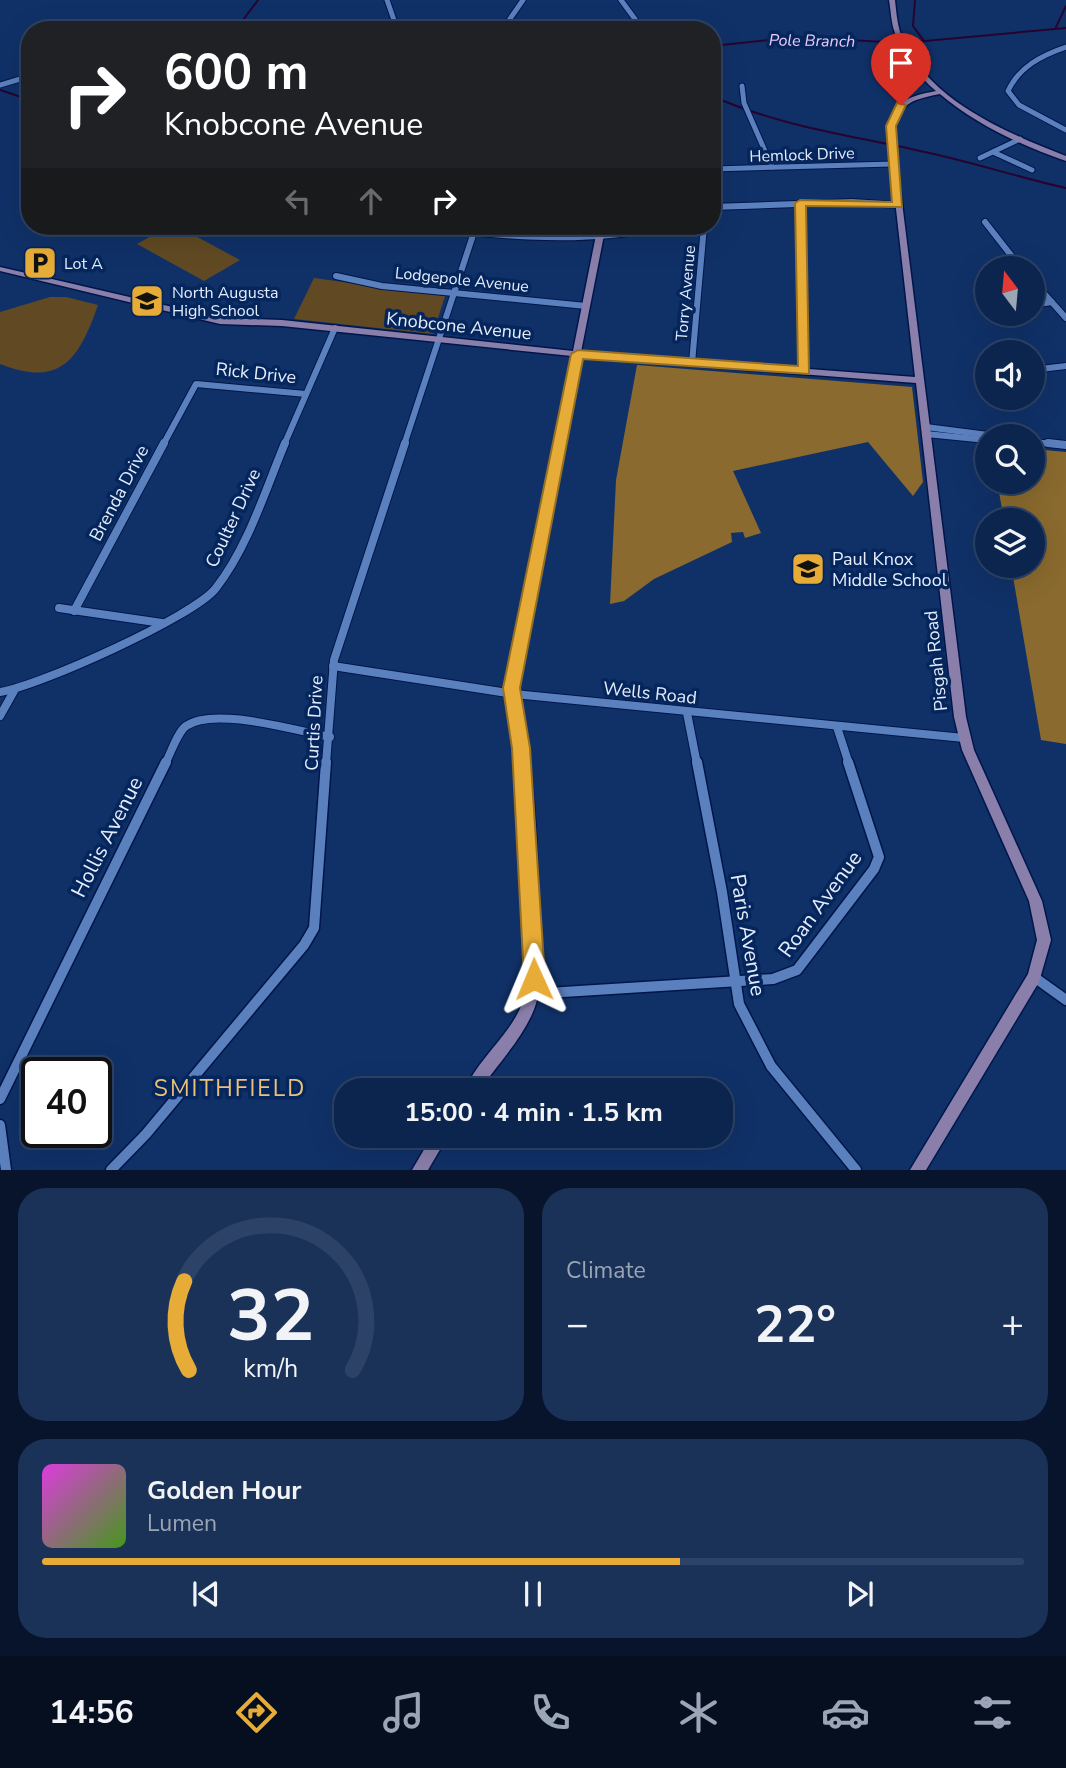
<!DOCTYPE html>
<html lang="en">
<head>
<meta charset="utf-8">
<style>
  body { margin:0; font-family:"Nunito Sans",sans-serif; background:#1a3158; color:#f1f3f6; height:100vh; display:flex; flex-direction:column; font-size:26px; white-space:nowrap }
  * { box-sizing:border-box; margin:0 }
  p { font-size:23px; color:#9aa5b6 }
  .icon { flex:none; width:38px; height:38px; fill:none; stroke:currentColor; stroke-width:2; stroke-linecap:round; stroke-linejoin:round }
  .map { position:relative; height:1170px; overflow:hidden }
  .panel { display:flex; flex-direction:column; gap:18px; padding:18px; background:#07142b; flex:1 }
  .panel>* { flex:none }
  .top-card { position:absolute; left:21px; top:21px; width:700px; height:214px; border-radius:28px; box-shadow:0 7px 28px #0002,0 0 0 2px #2c4266; background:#202124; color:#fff; overflow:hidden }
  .needle { width:46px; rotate:344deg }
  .controls { position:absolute; left:975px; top:256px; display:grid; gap:14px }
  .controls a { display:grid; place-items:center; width:70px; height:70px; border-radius:50%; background:#0c254e; box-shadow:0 7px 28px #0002,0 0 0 2px #2c4266; font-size:35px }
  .speed { position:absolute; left:21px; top:1057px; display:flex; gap:14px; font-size:35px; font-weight:700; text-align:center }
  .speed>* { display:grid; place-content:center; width:91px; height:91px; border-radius:50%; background:#0c254e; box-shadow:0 7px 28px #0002,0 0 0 2px #2c4266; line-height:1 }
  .speed .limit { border:4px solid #111; border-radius:10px; background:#fff; color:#111 }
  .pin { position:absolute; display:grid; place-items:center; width:60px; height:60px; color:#fff; margin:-72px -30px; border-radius:50% 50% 50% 0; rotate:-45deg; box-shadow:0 0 7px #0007 }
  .pin .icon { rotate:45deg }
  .me { position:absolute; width:77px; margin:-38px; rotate:359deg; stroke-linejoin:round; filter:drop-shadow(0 0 5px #0008) }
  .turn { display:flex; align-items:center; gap:24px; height:147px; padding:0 28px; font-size:32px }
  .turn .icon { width:91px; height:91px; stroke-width:2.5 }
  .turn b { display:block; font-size:49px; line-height:60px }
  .lanes { display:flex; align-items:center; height:66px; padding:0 28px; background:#0003; justify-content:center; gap:35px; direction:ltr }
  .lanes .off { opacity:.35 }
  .big { font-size:52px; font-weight:700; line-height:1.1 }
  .panel .tile { flex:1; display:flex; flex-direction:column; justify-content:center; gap:10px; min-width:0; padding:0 24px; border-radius:28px; background:#1a3158 }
  .panel .dial { align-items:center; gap:0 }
  .dial svg { height:182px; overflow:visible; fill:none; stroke:#2c4266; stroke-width:7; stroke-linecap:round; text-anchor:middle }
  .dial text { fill:#f1f3f6; stroke:none }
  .song { display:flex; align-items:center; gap:21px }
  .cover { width:84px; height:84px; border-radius:10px; background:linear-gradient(135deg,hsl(300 70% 55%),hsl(100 70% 35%)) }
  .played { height:7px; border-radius:4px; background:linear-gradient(90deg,#e7ac37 65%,#2c4266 65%) }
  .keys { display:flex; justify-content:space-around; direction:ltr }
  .heat { display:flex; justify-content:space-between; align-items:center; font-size:38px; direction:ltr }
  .panel .tiles { flex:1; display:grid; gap:18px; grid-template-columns:1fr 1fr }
  .tile:last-child { grid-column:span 2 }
  .trip { position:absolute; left:334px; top:1078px; width:399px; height:70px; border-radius:28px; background:#0c254e; box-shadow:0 7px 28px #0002,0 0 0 2px #2c4266; font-weight:700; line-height:70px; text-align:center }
  .tab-bar { display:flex; height:112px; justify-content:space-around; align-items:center; background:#050f1f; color:#9aa5b6 }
  .tab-bar .icon { width:49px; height:49px }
  .tab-bar .active { color:#e7ac37 }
  .tab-bar b { font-size:32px; color:#f1f3f6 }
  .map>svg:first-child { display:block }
</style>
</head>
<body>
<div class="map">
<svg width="1066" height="1170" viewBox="0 0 1066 1170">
  <rect width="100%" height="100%" fill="#103168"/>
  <g fill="#614a23">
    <path d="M169 226H177L240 260 204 281 137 244Z"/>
    <path d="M314 278 445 296 433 334 294 319Z"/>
    <path d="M50 297H66L98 305C79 359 61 388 0 364V312Z"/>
  </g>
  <g fill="#8a6a2e">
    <path d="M637 365 912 387 923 482 913 496 868 442 733 471 761 533 745 538 743 532 731 533 732 542 654 579 624 601 610 604 616 480Z"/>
    <path d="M1033 449 1066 452V744L1041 740 1011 565H1032V520H1004L997 481H1032Z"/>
  </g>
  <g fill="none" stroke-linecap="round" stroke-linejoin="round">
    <g stroke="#27042f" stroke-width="2">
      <path d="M915 0 913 26 924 41"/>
      <path d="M1056 27 1066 6"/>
      <path d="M241 30 240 24 258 0"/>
      <path d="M712 46 796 37 903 43 1066 28"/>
      <path d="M0 90 30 100"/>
      <path d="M712 96C779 126 849 135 920 151 969 161 1017 177 1066 188"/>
    </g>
    <defs>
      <g id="street-far3">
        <path d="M387 0 394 20"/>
        <path d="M621 0 643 30"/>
        <path d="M505 26 523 0"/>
        <path d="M1066 47C1042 55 1019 67 1008 91L1019 105 1066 130"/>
        <path d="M0 85 30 76"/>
        <path d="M742 86 744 103 772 167"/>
        <path d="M993 152 1032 170"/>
        <path d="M980 158 1020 139"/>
        <path d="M712 169 893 164"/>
      </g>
      <g id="street-far2">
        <path d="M800 203 804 371"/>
        <path d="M712 207 852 202 898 205"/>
        <path d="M985 222 1021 268"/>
        <path d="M408 226C494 235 581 246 666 226"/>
        <path d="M336 276 382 286 586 306"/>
        <path d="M1032 280 1066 318"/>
        <path d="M1032 305 1052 302"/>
        <path d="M692 363 704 226"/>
        <path d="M1032 370 1066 366"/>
        <path d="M926 427 996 436"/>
        <path d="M926 434 987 440"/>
        <path d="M1032 442 1066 445"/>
        <path d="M163 445 196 384 306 394"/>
        <path d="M284 445 335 328"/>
        <path d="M404 445 476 226"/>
      </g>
      <g id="street-far1">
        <path d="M1048 443 1066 445"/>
        <path d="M59 608 162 623"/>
        <path d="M74 611 164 443"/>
        <path d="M333 666 514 694 964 738"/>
        <path d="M0 692C37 687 195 616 216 588 248 547 265 491 285 443"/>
        <path d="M687 713 697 764"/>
        <path d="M0 716 14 691"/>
        <path d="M837 727 849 764"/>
        <path d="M165 764C171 753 177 733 186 726 214 706 297 731 330 737"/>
        <path d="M326 764 334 660 405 443"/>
      </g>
      <g id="street">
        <path d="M697 762 722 892 739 1004 771 1066 856 1170"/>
        <path d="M1034 977 1066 1000"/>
        <path d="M531 994 773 979 797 970 874 869 879 857 848 762"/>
        <path d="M0 1099 166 762"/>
        <path d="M0 1125 6 1170"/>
        <path d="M111 1170 146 1134 304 945 314 928 326 762"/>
      </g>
      <g id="secondary">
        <path d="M889 0H895C896 10 897 22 900 32 924 99 1005 132 1066 156V161C1022 146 975 124 940 94 909 100 897 104 894 138L966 717 974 750 1042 901 1051 940 1039 982 926 1170H910L1028 974 1037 940 1029 901 962 750 954 717 916 383 580 357 517 688C534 759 537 842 539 915 540 943 544 974 537 1000 529 1032 498 1063 480 1090H465C477 1059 512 1034 523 1001 530 979 526 945 526 921 524 847 522 760 505 688L572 356 282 326 220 324 0 271V267L220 318 282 320 573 351 596 235 600 233 604 235 581 352 915 377 888 138C890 103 904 97 936 91 918 76 903 56 895 33 891 23 891 11 889 0Z"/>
        <path d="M432 1136H448L428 1170H412Z"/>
      </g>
    </defs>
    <use href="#street-far3" stroke="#00164a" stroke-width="7"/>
    <use href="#street-far2" stroke="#00164a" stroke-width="8"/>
    <use href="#street-far1" stroke="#00164a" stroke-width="10"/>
    <use href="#street" stroke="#00164a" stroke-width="13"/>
    <use href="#secondary" stroke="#00164a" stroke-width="3"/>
    <use href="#street-far3" stroke="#5b80be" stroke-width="5"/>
    <use href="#street-far2" stroke="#5b80be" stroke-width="6"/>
    <use href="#street-far1" stroke="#5b80be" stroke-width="8"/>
    <use href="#street" stroke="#5b80be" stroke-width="10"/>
    <use href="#secondary" fill="#8a7fab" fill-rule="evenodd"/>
  </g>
  <path fill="#e7ac37" stroke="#967024" stroke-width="2" d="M897 103 906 105 896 126 902 207 806 206 809 374 583 359 520 688 530 748 545 979 541 987 534 990 527 987 524 979 512 748 503 688 571 354 578 350 798 366 795 203 800 200 892 202 886 126Z"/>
  <defs>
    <symbol id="parking-square" viewBox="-11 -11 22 22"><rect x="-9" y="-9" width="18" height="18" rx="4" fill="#e7ac37" stroke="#05265c"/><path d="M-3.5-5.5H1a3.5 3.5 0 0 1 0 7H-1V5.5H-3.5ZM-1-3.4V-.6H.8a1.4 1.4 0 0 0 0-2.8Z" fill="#111"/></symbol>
    <symbol id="school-square" viewBox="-11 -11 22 22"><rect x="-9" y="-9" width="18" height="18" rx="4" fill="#e7ac37" stroke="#05265c"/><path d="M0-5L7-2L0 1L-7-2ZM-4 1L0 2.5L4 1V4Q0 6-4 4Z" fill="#111"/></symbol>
  </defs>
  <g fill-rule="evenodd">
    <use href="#parking-square" x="21" y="244" width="38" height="38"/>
    <use href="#school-square" x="128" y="282" width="38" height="38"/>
    <use href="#school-square" x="789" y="550" width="38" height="38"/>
  </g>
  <g text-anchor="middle" stroke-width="7" stroke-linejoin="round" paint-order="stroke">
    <g font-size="16" font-style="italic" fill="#efcbf7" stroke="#05265c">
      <text transform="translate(812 40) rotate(1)" y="6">Pole Branch</text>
    </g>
    <g font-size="16" fill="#e5edfb" stroke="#05265c">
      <text transform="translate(802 154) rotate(-2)" y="6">Hemlock Drive</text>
      <text transform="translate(462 279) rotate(6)" y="6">Lodgepole Avenue</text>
      <text transform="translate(685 293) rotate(-85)" y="6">Torry Avenue</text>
    </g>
    <g font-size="16" fill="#e5edfb" stroke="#05265c" text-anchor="start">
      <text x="64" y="269">Lot A</text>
      <text x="172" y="298">North Augusta<tspan x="172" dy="18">High School</tspan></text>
    </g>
    <g font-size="18" fill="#e5edfb" stroke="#05265c">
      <text transform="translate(459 326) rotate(6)" y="6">Knobcone Avenue</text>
      <text transform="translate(256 373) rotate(6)" y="6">Rick Drive</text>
      <text transform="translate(119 493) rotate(-62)" y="6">Brenda Drive</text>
      <text transform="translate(233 518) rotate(-65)" y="6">Coulter Drive</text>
      <text transform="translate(936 661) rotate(-96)" y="6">Pisgah Road</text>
      <text transform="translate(650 693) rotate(6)" y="6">Wells Road</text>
      <text transform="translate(314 723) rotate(-87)" y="6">Curtis Drive</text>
    </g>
    <g font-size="18" fill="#e5edfb" stroke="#05265c" text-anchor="start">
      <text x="832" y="565">Paul Knox<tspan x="832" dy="21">Middle School</tspan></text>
    </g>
    <g font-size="21" fill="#e5edfb" stroke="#05265c">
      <text transform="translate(107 837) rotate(-63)" y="7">Hollis Avenue</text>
      <text transform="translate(820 904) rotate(-54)" y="7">Roan Avenue</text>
      <text transform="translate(748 935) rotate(80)" y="7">Paris Avenue</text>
    </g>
    <g font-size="23" letter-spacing="2" fill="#eac17b" stroke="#05265c">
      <text x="230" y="1096">SMITHFIELD</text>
    </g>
  </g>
</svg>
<div class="controls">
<a><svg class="needle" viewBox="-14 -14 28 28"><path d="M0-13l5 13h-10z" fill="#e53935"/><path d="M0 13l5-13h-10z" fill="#9aa5b6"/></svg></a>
<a><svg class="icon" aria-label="sound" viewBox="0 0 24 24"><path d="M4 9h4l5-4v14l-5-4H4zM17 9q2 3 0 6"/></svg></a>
<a><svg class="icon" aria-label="search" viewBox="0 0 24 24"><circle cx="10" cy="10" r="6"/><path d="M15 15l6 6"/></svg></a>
<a><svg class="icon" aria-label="layers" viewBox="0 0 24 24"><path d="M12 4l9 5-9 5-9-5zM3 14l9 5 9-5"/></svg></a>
</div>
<div class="speed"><div class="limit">40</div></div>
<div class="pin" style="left:901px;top:105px;background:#d93025"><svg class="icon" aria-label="arrive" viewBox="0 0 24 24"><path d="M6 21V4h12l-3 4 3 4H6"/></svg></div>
<svg class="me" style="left:534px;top:979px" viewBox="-20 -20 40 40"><path d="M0-17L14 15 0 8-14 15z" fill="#e7ac37" stroke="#fff" stroke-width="4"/></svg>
<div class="trip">15:00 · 4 min · 1.5 km</div>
<div class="top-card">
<div class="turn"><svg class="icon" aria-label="right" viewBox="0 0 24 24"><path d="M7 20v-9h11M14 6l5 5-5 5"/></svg><div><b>600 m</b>Knobcone Avenue</div></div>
<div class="lanes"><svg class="icon off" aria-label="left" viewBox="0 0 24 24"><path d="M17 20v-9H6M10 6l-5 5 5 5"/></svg><svg class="icon off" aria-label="ahead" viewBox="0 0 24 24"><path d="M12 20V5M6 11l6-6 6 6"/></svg><svg class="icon" aria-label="right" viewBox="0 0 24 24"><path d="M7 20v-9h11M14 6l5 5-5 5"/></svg></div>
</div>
</div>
<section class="panel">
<div class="tiles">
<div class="tile dial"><svg viewBox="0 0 100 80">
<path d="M14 69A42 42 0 1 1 86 69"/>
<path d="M14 69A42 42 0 0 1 12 30" stroke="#e7ac37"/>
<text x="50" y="56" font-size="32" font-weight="700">32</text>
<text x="50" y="72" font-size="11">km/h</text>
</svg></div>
<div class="tile"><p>Climate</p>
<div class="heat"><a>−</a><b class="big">22°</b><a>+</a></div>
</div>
<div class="tile">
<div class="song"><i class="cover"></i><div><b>Golden Hour</b><p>Lumen</p></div></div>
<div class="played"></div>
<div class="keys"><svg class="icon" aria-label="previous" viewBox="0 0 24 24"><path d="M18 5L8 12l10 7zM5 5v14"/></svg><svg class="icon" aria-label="pause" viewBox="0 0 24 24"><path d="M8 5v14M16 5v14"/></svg><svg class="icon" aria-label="next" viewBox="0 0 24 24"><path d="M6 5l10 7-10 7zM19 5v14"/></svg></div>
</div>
</div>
</section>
<nav class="tab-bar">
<b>14:56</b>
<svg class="icon active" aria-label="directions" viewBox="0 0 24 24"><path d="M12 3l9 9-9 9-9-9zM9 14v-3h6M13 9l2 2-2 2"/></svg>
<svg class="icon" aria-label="music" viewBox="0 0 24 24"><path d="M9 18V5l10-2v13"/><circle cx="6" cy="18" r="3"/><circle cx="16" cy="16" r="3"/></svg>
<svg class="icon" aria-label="phone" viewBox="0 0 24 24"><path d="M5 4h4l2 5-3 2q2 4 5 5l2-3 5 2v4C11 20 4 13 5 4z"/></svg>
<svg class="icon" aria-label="climate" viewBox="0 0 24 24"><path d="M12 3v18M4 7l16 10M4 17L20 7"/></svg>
<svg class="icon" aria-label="car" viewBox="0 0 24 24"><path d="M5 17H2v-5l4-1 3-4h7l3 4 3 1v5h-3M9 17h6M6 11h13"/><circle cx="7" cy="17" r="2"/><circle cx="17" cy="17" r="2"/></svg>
<svg class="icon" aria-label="filters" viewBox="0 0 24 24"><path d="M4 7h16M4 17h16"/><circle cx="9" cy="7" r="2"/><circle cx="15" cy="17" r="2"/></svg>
</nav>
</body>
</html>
